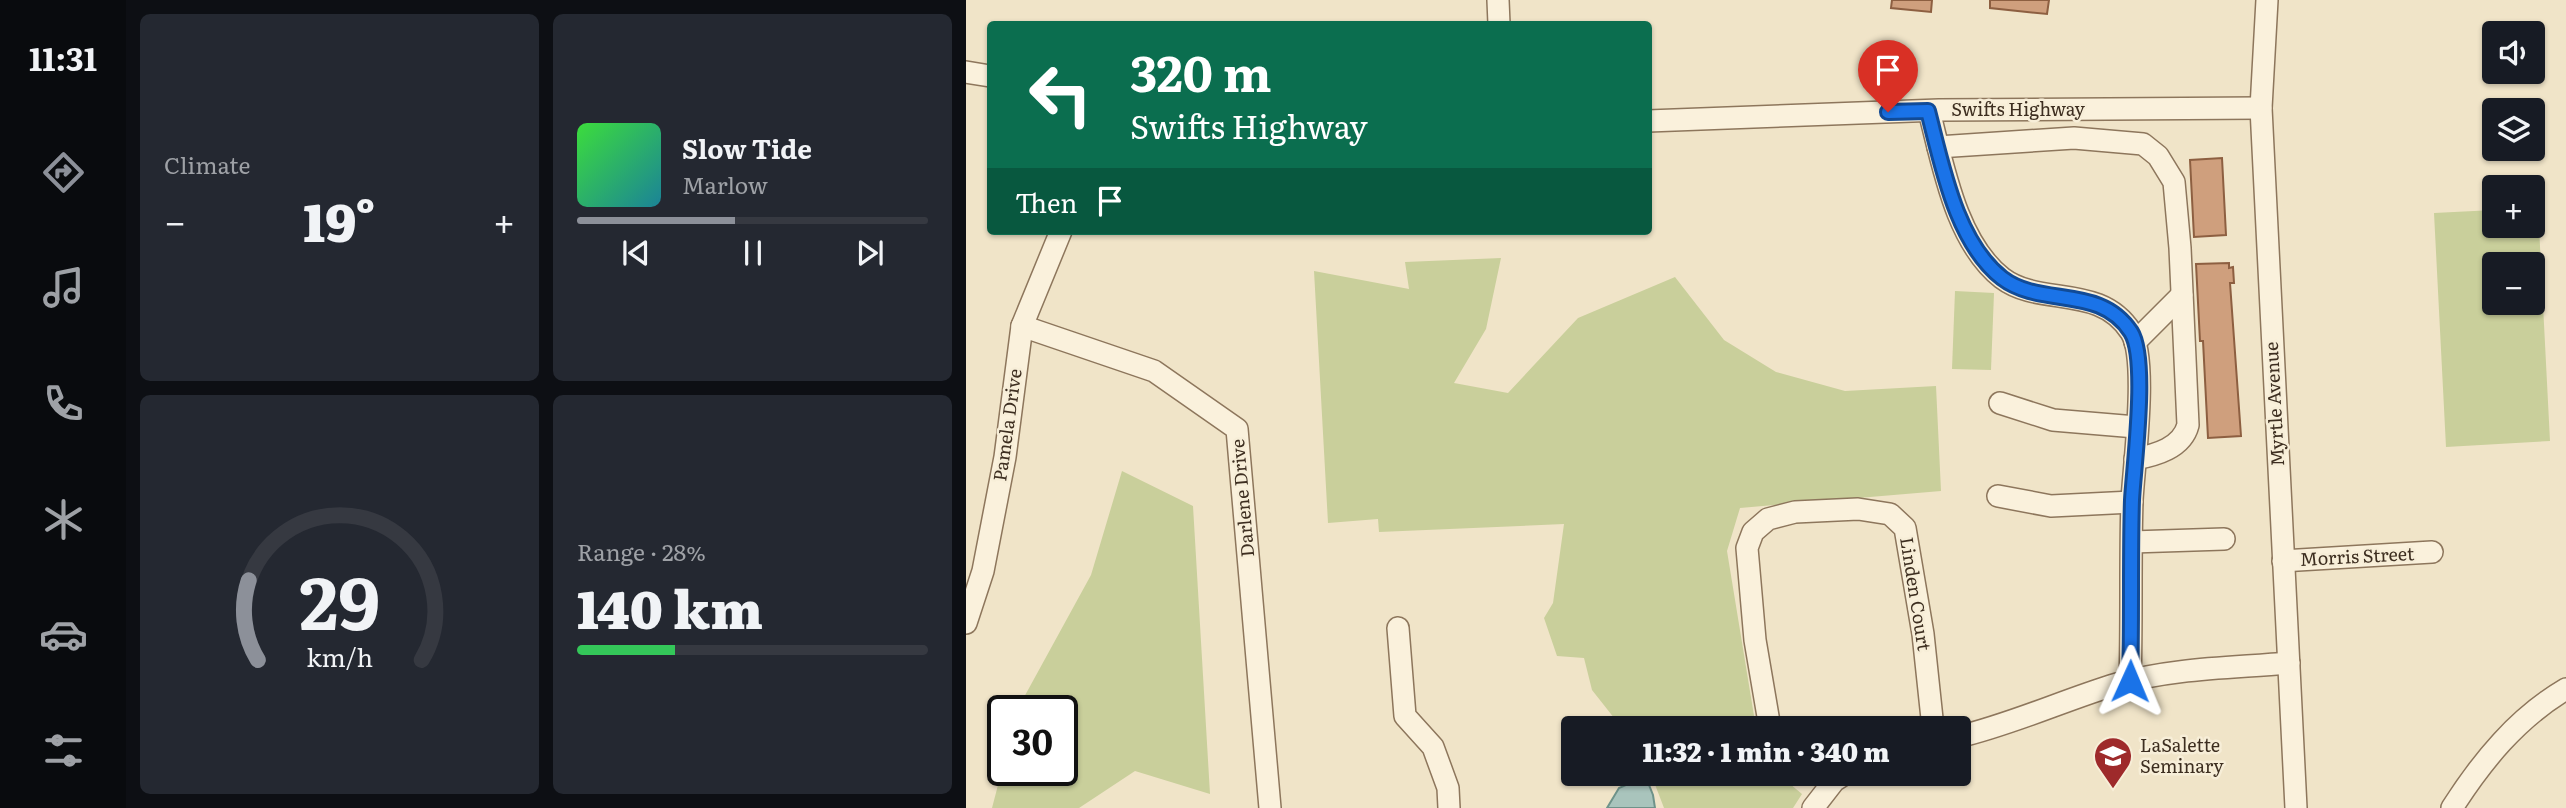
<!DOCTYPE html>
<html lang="en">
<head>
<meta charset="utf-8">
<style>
  body { margin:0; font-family:Literata,serif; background:#242831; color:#f1f3f6; height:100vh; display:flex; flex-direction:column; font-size:26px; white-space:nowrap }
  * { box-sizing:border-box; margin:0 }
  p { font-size:23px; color:#9ea1a6 }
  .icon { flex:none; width:38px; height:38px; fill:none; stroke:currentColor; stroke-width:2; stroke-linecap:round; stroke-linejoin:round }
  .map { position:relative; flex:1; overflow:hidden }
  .panel { display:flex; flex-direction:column; gap:14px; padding:14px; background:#0d0f14; width:840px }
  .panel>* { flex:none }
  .banner { position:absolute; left:21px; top:21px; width:665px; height:214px; border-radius:7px; box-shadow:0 2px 5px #0004; background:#0b6e4f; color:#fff; overflow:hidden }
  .tools { position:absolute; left:1516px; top:21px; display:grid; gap:14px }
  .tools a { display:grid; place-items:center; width:63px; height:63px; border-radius:7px; background:#171b24; box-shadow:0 2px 5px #0004; font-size:35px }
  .speed { position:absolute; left:21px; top:695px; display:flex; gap:14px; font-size:35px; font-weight:700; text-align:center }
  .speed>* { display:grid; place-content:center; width:91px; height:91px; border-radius:50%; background:#171b24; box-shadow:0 2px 5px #0004; line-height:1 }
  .speed .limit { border:4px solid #111; border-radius:10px; background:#fff; color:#111 }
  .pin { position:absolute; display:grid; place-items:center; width:60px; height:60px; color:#fff; margin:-72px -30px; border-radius:50% 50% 50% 0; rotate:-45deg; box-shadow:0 0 7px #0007 }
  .pin .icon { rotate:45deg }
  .me { position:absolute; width:77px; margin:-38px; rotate:1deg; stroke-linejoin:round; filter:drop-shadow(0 0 5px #0008) }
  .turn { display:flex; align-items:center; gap:24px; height:147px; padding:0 28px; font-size:32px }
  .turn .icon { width:91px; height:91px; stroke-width:2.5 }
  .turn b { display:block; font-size:49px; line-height:60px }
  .then { display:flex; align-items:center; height:66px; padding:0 28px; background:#0003; gap:14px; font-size:26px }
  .big { font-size:52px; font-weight:800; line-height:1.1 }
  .panel .card { flex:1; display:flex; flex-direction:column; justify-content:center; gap:10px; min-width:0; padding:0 24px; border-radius:10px; background:#242831 }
  .panel .dial { align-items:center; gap:0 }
  .dial svg { height:182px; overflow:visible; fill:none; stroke:#363941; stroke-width:7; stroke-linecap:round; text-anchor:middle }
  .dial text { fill:#f1f3f6; stroke:none }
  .song { display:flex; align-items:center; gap:21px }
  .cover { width:84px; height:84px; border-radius:10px; background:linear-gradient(135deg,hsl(120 70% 55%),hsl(190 70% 35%)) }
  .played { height:7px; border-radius:4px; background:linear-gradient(90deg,#8c9099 45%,#363941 45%) }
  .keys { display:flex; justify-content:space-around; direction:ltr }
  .heat { display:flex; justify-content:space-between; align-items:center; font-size:38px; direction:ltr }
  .charge { height:10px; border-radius:5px; background:linear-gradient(90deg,#34c759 28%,#363941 0) }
  .panel .tiles { flex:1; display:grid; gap:14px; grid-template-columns:repeat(2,1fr) }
  .trip { position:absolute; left:595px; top:716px; width:410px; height:70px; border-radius:7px; background:#171b24; box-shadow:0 2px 5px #0004; font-weight:800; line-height:70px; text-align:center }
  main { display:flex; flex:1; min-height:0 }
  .dock { display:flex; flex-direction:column; width:126px; justify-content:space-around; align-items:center; background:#090b0e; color:#9ea1a6 }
  .dock .icon { width:49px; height:49px }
  .dock .current { color:#8c9099 }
  .dock b { font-size:32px; color:#f1f3f6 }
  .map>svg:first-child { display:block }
</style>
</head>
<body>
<main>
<nav class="dock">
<b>11:31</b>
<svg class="icon current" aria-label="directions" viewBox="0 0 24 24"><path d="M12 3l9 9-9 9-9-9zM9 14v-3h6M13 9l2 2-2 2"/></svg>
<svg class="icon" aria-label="music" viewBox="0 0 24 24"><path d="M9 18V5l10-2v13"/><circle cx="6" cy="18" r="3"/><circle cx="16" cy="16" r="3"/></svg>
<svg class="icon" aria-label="phone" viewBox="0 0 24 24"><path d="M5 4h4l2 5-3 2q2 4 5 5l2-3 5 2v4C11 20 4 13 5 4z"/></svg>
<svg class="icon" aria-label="climate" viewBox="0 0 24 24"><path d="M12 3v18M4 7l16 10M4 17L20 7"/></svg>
<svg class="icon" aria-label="car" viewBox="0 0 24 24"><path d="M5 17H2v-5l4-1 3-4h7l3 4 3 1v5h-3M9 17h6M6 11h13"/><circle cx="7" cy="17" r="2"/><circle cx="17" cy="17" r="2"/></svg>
<svg class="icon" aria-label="filters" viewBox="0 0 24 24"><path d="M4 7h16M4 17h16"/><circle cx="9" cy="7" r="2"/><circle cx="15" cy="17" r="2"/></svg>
</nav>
<section class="panel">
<div class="tiles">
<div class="card"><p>Climate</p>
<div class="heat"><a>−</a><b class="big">19°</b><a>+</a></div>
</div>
<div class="card">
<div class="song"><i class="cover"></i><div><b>Slow Tide</b><p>Marlow</p></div></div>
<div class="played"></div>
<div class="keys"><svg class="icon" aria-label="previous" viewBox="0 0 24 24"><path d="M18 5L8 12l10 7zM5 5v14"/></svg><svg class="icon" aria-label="pause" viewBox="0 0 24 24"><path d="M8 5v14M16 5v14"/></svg><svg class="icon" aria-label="next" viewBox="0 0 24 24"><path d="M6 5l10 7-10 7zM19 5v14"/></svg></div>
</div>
<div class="card dial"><svg viewBox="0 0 100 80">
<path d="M14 69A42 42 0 1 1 86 69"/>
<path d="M14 69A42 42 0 0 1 10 34" stroke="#8c9099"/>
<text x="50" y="56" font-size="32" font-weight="700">29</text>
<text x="50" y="72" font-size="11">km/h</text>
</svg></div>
<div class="card"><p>Range · 28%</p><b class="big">140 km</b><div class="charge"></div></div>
</div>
</section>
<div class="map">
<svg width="1600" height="808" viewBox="0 0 1600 808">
  <rect width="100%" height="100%" fill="#f0e4c8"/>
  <g fill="#c9cf9b" fill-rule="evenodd">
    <path d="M1572 207 1584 441 1480 447 1468 213 1528 210V226H1566V208ZM1528 264H1566V303H1528Z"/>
    <path d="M535 258 520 329 488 383 542 393 612 318 709 277 758 340 810 372 879 391 970 386 975 491 774 508 761 551 790 728H656L626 690 618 658 591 656 578 618 587 603 598 524 413 532 412 519 362 523 348 271 443 289 439 262Z"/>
    <path d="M989 291 1028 293 1025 370 986 369Z"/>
    <path d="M156 471 227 506 244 794 169 771 113 808H26L37 766V770H96V710H51L125 575Z"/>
    <path d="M650 774H812L836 794 827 808H698L685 774 649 777Z"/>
  </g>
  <path fill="#a9c4bc" stroke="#6f938a" stroke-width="2" d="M671 780H681L687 795 689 808H641L653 788Z"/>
  <g fill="#cf9f7d" stroke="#8d5f41" stroke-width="2">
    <path d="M926 0H966L965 12 925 8Z"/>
    <path d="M1024 0H1083L1081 14 1024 8Z"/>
    <path d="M1256 158 1260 235 1228 237 1224 160Z"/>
    <path d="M1263 263V268L1267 267 1268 283H1264L1275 436 1242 438 1237 341H1234L1230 264Z"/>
  </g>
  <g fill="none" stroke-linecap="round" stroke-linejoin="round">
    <defs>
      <g id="minor">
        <path d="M532 0 533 24"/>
        <path d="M1301 0 1295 108 1330 808"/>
        <path d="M0 72 24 76"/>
        <path d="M963 111C977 165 990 242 1036 278 1074 307 1134 283 1165 332 1182 359 1168 464 1166 500 1164 561 1166 621 1164 681"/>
        <path d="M682 121 973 110 1295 108"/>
        <path d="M972 147 1108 138 1177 144 1192 156 1208 182 1214 248 1222 425C1216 448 1190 455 1169 459"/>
        <path d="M56 326 188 371 271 429 304 808"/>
        <path d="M1169 342 1216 295"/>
        <path d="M1034 403 1087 420 1170 427"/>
        <path d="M1032 496 1085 506 1166 502"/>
        <path d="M1166 542 1258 539"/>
        <path d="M1317 561 1466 552"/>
        <path d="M0 623 17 571 39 457 56 326 95 231"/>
        <path d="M432 628 439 716 467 747 482 788 483 808"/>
        <path d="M804 728 789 640 781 548 787 532 802 519 829 512 892 509 924 514 939 528 957 634 967 728"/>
        <path d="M992 737C1047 724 1098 700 1151 684 1206 668 1266 668 1323 663"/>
        <path d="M847 808 868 781 879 774"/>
        <path d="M1486 808C1516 761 1551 718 1600 689"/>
      </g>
    </defs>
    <use href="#minor" stroke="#8d765c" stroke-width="24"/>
    <use href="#minor" stroke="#faf1dc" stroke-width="21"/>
  </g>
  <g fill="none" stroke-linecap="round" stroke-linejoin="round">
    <defs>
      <path id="route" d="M922 112 962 111C976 165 990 242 1036 278 1075 308 1134 284 1165 332 1182 359 1168 464 1166 500 1164 561 1166 621 1164 681"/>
    </defs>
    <use href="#route" stroke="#114b97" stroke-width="18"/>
    <use href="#route" stroke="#1a73e8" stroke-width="12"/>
  </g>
  <defs>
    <symbol id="school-pin" viewBox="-11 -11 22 30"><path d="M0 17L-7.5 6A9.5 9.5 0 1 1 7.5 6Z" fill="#9e2a2b" stroke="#f7eed8"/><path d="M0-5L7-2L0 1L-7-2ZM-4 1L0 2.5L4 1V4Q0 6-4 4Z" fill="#fff"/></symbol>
  </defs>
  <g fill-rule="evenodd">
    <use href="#school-pin" x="1125" y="734" width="44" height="60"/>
  </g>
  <g text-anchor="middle" stroke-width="5" stroke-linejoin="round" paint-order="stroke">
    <g font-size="18" fill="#3d2e20" stroke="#f7eed8">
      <text x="1052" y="116">Swifts Highway</text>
      <text transform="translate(1309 404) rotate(-93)" y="6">Myrtle Avenue</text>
      <text transform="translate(42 425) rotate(-82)" y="6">Pamela Drive</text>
      <text transform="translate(277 498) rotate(-95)" y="6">Darlene Drive</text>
      <text transform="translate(1391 557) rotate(-3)" y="6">Morris Street</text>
      <text transform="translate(949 594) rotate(81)" y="6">Linden Court</text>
    </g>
    <g font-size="18" fill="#3d2e20" stroke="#f7eed8" text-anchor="start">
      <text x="1174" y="752">LaSalette<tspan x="1174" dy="21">Seminary</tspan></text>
    </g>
  </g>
</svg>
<div class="tools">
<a><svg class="icon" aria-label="sound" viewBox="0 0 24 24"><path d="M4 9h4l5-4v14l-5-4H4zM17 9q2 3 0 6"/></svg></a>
<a><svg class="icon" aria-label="layers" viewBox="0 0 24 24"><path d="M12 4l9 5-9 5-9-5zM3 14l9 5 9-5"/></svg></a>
<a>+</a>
<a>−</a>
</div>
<div class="speed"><div class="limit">30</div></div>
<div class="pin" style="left:922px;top:112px;background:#d93025"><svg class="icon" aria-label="arrive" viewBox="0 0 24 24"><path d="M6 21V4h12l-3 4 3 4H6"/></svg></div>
<svg class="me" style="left:1164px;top:681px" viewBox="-20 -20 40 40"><path d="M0-17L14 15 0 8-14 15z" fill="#1a73e8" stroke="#fff" stroke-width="4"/></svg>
<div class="trip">11:32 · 1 min · 340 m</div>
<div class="banner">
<div class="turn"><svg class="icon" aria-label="left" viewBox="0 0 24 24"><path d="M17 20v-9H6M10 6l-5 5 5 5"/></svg><div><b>320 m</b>Swifts Highway</div></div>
<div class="then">Then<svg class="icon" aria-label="arrive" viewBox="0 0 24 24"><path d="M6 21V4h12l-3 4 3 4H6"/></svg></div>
</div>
</div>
</main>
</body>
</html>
